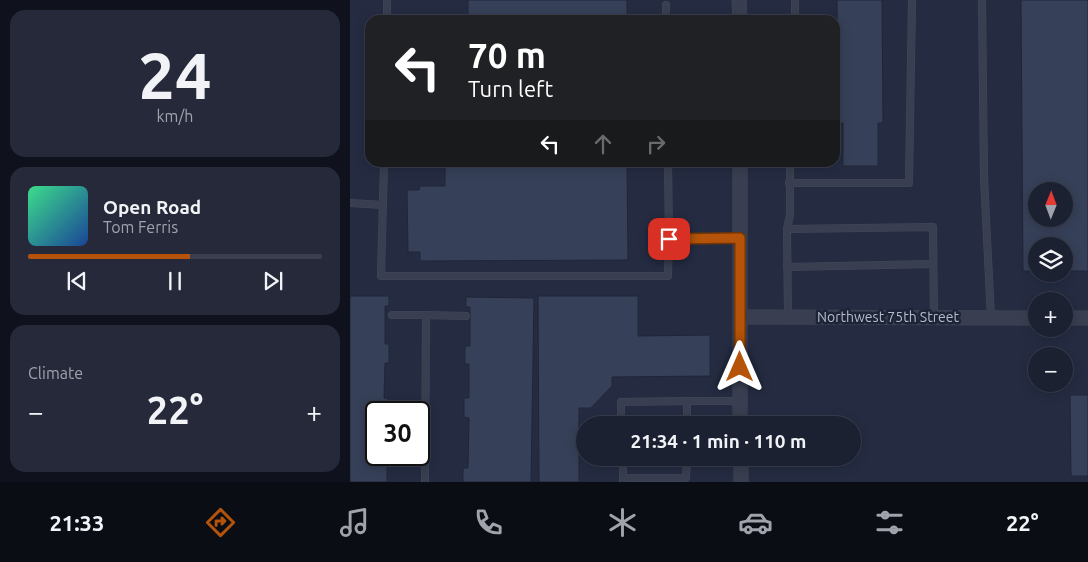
<!DOCTYPE html>
<html lang="en">
<head>
<meta charset="utf-8">
<style>
  body { margin:0; font-family:Ubuntu,sans-serif; background:#25293a; color:#f1f3f6; height:100vh; display:flex; flex-direction:column; font-size:19px; white-space:nowrap }
  * { box-sizing:border-box; margin:0 }
  p { font-size:16px; color:#a0a3ac }
  .icon { flex:none; width:28px; height:28px; fill:none; stroke:currentColor; stroke-width:2; stroke-linecap:round; stroke-linejoin:round }
  .map { position:relative; flex:1; overflow:hidden }
  .details { display:flex; flex-direction:column; gap:10px; padding:10px; background:#0f121c; width:350px }
  .details>* { flex:none }
  .guide { position:absolute; left:15px; top:15px; width:475px; height:152px; border-radius:15px; box-shadow:0 2px 12px #0003,0 0 0 1px #3a3e4d; background:#202124; color:#fff; overflow:hidden }
  .needle { width:32px; rotate:1deg }
  .buttons { position:absolute; left:678px; top:182px; display:grid; gap:10px }
  .buttons a { display:grid; place-items:center; width:45px; height:45px; border-radius:50%; background:#1c2132; box-shadow:0 2px 12px #0003,0 0 0 1px #3a3e4d; font-size:25px }
  .speed { position:absolute; left:15px; top:401px; display:flex; gap:10px; font-size:25px; font-weight:700; text-align:center }
  .speed>* { display:grid; place-content:center; width:65px; height:65px; border-radius:50%; background:#1c2132; box-shadow:0 2px 12px #0003,0 0 0 1px #3a3e4d; line-height:1 }
  .speed .limit { border:2px solid #111; border-radius:8px; background:#fff; color:#111 }
  .pin { position:absolute; display:grid; place-items:center; width:42px; height:42px; color:#fff; margin:-21px; border-radius:10px; box-shadow:0 2px 8px #0006 }
  .me { position:absolute; width:55px; margin:-28px; rotate:0deg; stroke-linejoin:round; filter:drop-shadow(0 0 4px #0008) }
  .turn { display:flex; align-items:center; gap:18px; height:105px; padding:0 20px; font-size:22px }
  .turn .icon { width:65px; height:65px; stroke-width:2.5 }
  .turn b { display:block; font-size:35px; line-height:42px }
  .lanes { display:flex; align-items:center; height:48px; padding:0 20px; background:#0003; justify-content:center; gap:25px; direction:ltr }
  .lanes .off { opacity:.35 }
  .big { font-size:38px; font-weight:700; line-height:1.1 }
  .details .widget { flex:1; display:flex; flex-direction:column; justify-content:center; gap:8px; min-width:0; padding:0 18px; border-radius:15px; background:#25293a }
  .details .dial { align-items:center; gap:0 }
  .dial b { font-size:65px; line-height:1 }
  .song { display:flex; align-items:center; gap:15px }
  .cover { width:60px; height:60px; border-radius:8px; background:linear-gradient(135deg,hsl(150 70% 55%),hsl(220 70% 35%)) }
  .played { height:5px; border-radius:2px; background:linear-gradient(90deg,#b45309 55%,#3a3e4d 55%) }
  .keys { display:flex; justify-content:space-around; direction:ltr }
  .heat { display:flex; justify-content:space-between; align-items:center; font-size:28px; direction:ltr }
  .trip { position:absolute; left:226px; top:416px; width:285px; height:50px; border-radius:25px; background:#1c2132; box-shadow:0 2px 12px #0003,0 0 0 1px #3a3e4d; font-weight:700; line-height:50px; text-align:center }
  .tab-bar { display:flex; height:80px; justify-content:space-around; align-items:center; background:#0b0d14; color:#a0a3ac }
  .tab-bar .icon { width:35px; height:35px }
  .tab-bar .current { color:#b45309 }
  .tab-bar b { font-size:22px; color:#f1f3f6 }
  main { display:flex; flex:1; min-height:0 }
  .map>svg:first-child { display:block }
</style>
</head>
<body>
<main>
<section class="details">
<div class="widget dial"><b>24</b><p>km/h</p></div>
<div class="widget">
<div class="song"><i class="cover"></i><div><b>Open Road</b><p>Tom Ferris</p></div></div>
<div class="played"></div>
<div class="keys"><svg class="icon" aria-label="previous" viewBox="0 0 24 24"><path d="M18 5L8 12l10 7zM5 5v14"/></svg><svg class="icon" aria-label="pause" viewBox="0 0 24 24"><path d="M8 5v14M16 5v14"/></svg><svg class="icon" aria-label="next" viewBox="0 0 24 24"><path d="M6 5l10 7-10 7zM19 5v14"/></svg></div>
</div>
<div class="widget"><p>Climate</p>
<div class="heat"><a>−</a><b class="big">22°</b><a>+</a></div>
</div>
</section>
<div class="map">
<svg width="738" height="482" viewBox="0 0 738 482">
  <rect width="100%" height="100%" fill="#252c42"/>
  <g fill="#364058" stroke="#202638" fill-rule="evenodd">
    <rect x="118" y="0" width="159" height="20"/>
    <path d="M487 0H532L533 123H528V166H493V123H488Z"/>
    <path d="M671 0H738V271H714V246H686V271H673ZM686 191H714V219H686Z"/>
    <path d="M95 162H277L278 260 70 261V252H58L57 190H69L70 186H95Z"/>
    <path d="M0 296H39V306H35V344H39V363H35L34 398H38V412H26V455H34L33 466 37 465V482H0Z"/>
    <path d="M188 296H288V336L360 335V376L262 377V386L241 408H229V482H189Z"/>
    <path d="M116 297 184 298 181 482H113V468H118L119 418 114 417V398H119V364H115V346H120V307H116Z"/>
    <path d="M720 395H738V476H721Z"/>
  </g>
  <g fill="none" stroke-linecap="round" stroke-linejoin="round">
    <defs>
      <g id="service">
        <path d="M632 0 634 178 641 318"/>
        <path d="M316 5V20"/>
        <path d="M37 20V0"/>
        <path d="M445 20V0"/>
        <path d="M34 162 31 276H318L319 239 390 238"/>
        <path d="M318 162 319 239"/>
        <path d="M439 183H559L562 0"/>
        <path d="M0 203 33 205"/>
        <path d="M437 229 440 215V162"/>
        <path d="M437 267 583 264"/>
        <path d="M42 315H76"/>
        <path d="M438 317 437 229 583 227 584 318"/>
        <path d="M271 425V402L337 401"/>
        <path d="M337 425V401H390"/>
        <path d="M273 458V478"/>
        <path d="M75 482 76 315 116 316"/>
        <path d="M273 482V478H336L337 458"/>
      </g>
      <g id="minor">
        <path d="M389 0 390 20"/>
        <path d="M390 162V425"/>
        <path d="M391 317 686 318"/>
        <path d="M714 318H738"/>
        <path d="M391 458V482"/>
      </g>
    </defs>
    <use href="#service" stroke="#43485a" stroke-width="8"/>
    <use href="#minor" stroke="#43485a" stroke-width="15"/>
    <use href="#service" stroke="#393f51" stroke-width="7"/>
    <use href="#minor" stroke="#393f51" stroke-width="14"/>
  </g>
  <g fill="none" stroke-linecap="round" stroke-linejoin="round">
    <defs>
      <path id="route" d="M319 239 390 238V367"/>
    </defs>
    <use href="#route" stroke="#753606" stroke-width="12"/>
    <use href="#route" stroke="#b45309" stroke-width="9"/>
  </g>
  <g text-anchor="middle" stroke-width="5" stroke-linejoin="round" paint-order="stroke">
    <g font-size="14" fill="#b6bbcb" stroke="#1e2437">
      <text x="538" y="322">Northwest 75th Street</text>
    </g>
  </g>
</svg>
<div class="buttons">
<a><svg class="needle" viewBox="-14 -14 28 28"><path d="M0-13l5 13h-10z" fill="#e53935"/><path d="M0 13l5-13h-10z" fill="#a0a3ac"/></svg></a>
<a><svg class="icon" aria-label="layers" viewBox="0 0 24 24"><path d="M12 4l9 5-9 5-9-5zM3 14l9 5 9-5"/></svg></a>
<a>+</a>
<a>−</a>
</div>
<div class="speed"><div class="limit">30</div></div>
<div class="pin" style="left:319px;top:239px;background:#d93025"><svg class="icon" aria-label="arrive" viewBox="0 0 24 24"><path d="M6 21V4h12l-3 4 3 4H6"/></svg></div>
<svg class="me" style="left:390px;top:367px" viewBox="-20 -20 40 40"><path d="M0-17L14 15 0 8-14 15z" fill="#b45309" stroke="#fff" stroke-width="4"/></svg>
<div class="trip">21:34 · 1 min · 110 m</div>
<div class="guide">
<div class="turn"><svg class="icon" aria-label="left" viewBox="0 0 24 24"><path d="M17 20v-9H6M10 6l-5 5 5 5"/></svg><div><b>70 m</b>Turn left</div></div>
<div class="lanes"><svg class="icon" aria-label="left" viewBox="0 0 24 24"><path d="M17 20v-9H6M10 6l-5 5 5 5"/></svg><svg class="icon off" aria-label="ahead" viewBox="0 0 24 24"><path d="M12 20V5M6 11l6-6 6 6"/></svg><svg class="icon off" aria-label="right" viewBox="0 0 24 24"><path d="M7 20v-9h11M14 6l5 5-5 5"/></svg></div>
</div>
</div>
</main>
<nav class="tab-bar">
<b>21:33</b>
<svg class="icon current" aria-label="directions" viewBox="0 0 24 24"><path d="M12 3l9 9-9 9-9-9zM9 14v-3h6M13 9l2 2-2 2"/></svg>
<svg class="icon" aria-label="music" viewBox="0 0 24 24"><path d="M9 18V5l10-2v13"/><circle cx="6" cy="18" r="3"/><circle cx="16" cy="16" r="3"/></svg>
<svg class="icon" aria-label="phone" viewBox="0 0 24 24"><path d="M5 4h4l2 5-3 2q2 4 5 5l2-3 5 2v4C11 20 4 13 5 4z"/></svg>
<svg class="icon" aria-label="climate" viewBox="0 0 24 24"><path d="M12 3v18M4 7l16 10M4 17L20 7"/></svg>
<svg class="icon" aria-label="car" viewBox="0 0 24 24"><path d="M5 17H2v-5l4-1 3-4h7l3 4 3 1v5h-3M9 17h6M6 11h13"/><circle cx="7" cy="17" r="2"/><circle cx="17" cy="17" r="2"/></svg>
<svg class="icon" aria-label="filters" viewBox="0 0 24 24"><path d="M4 7h16M4 17h16"/><circle cx="9" cy="7" r="2"/><circle cx="15" cy="17" r="2"/></svg>
<b>22°</b>
</nav>
</body>
</html>
